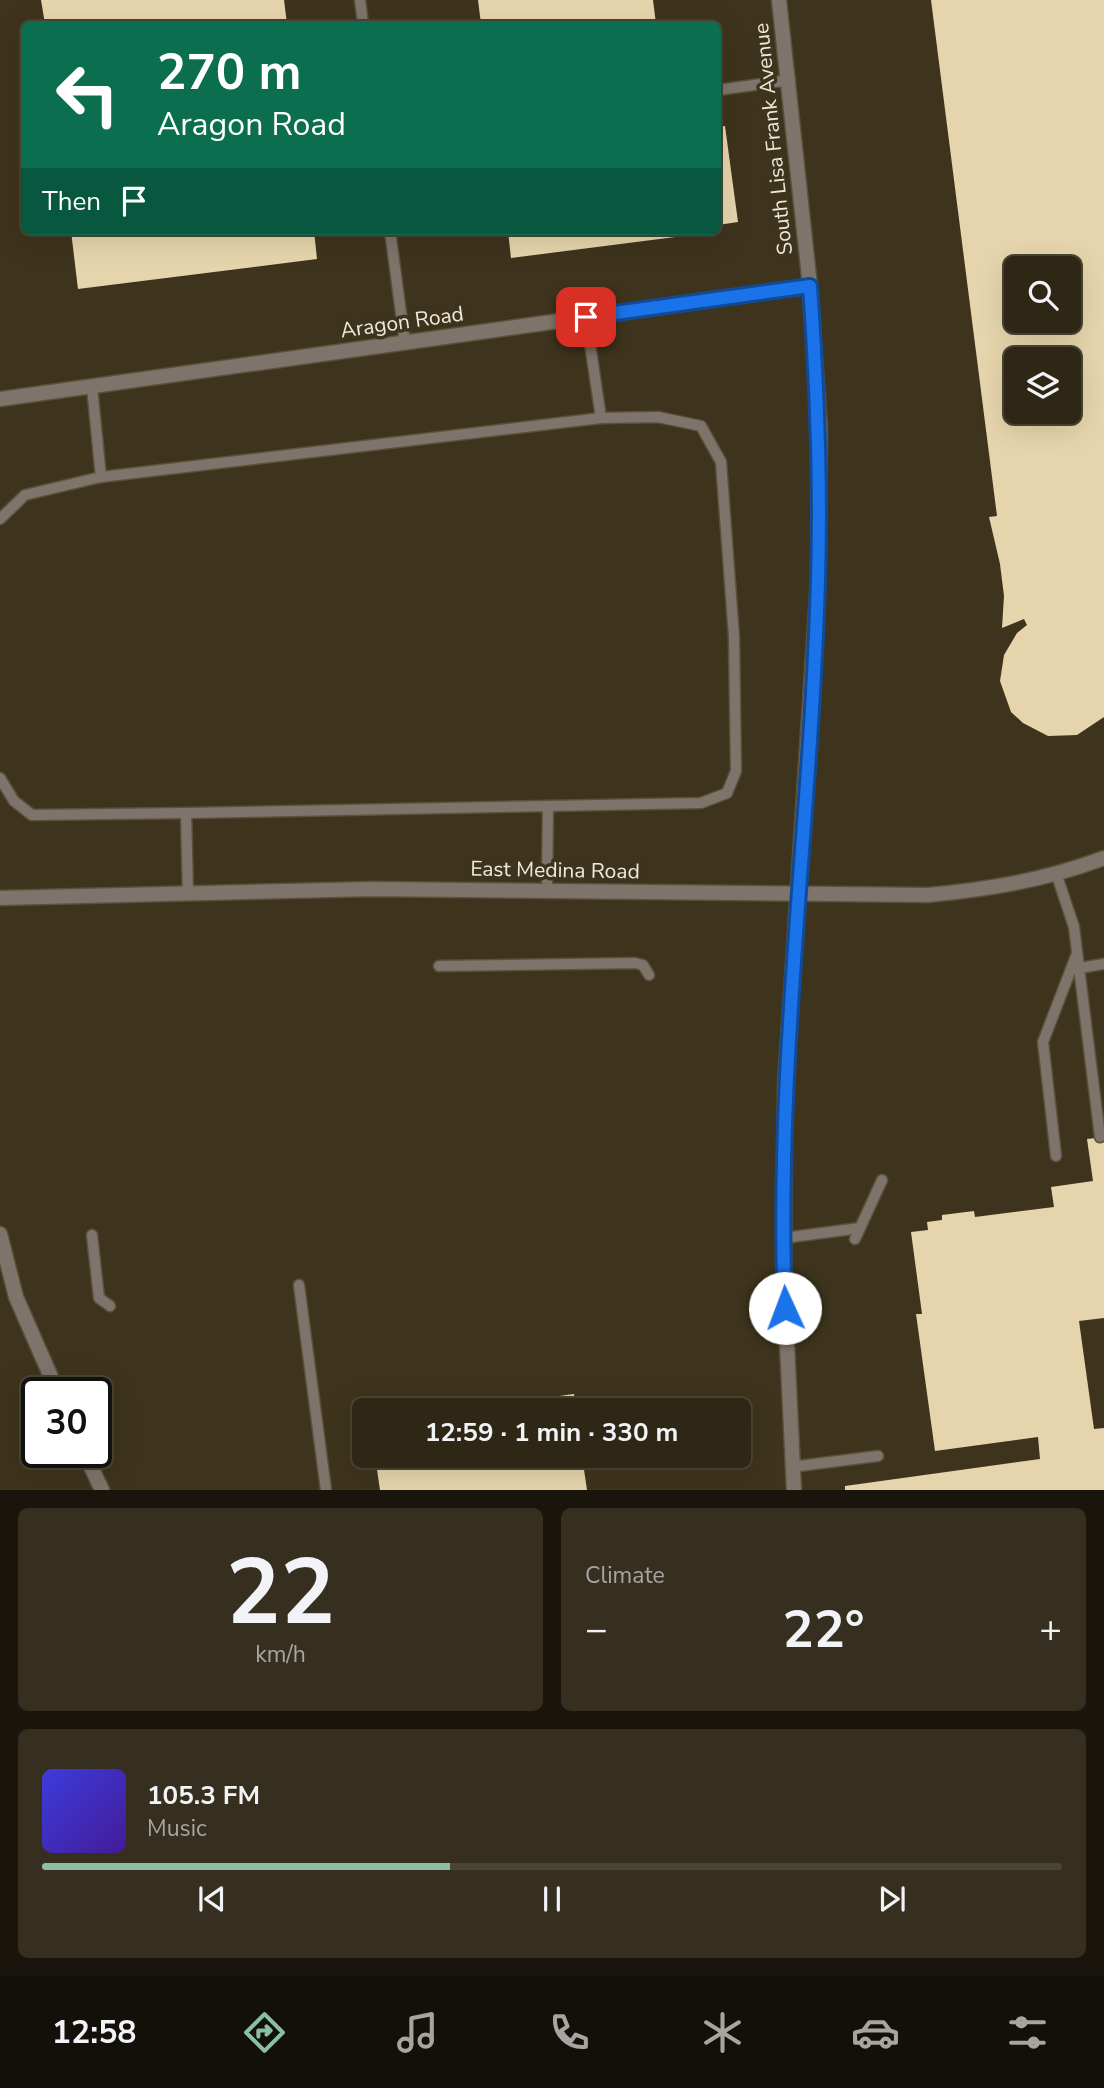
<!DOCTYPE html>
<html lang="en">
<head>
<meta charset="utf-8">
<style>
  body { margin:0; font-family:"Nunito Sans",sans-serif; background:#362f1f; color:#f1f3f6; height:100vh; display:flex; flex-direction:column; font-size:26px; white-space:nowrap }
  * { box-sizing:border-box; margin:0 }
  p { font-size:23px; color:#a7a5a1 }
  .icon { flex:none; width:38px; height:38px; fill:none; stroke:currentColor; stroke-width:2; stroke-linecap:round; stroke-linejoin:round }
  .map { position:relative; height:1490px; overflow:hidden }
  .sheet { display:flex; flex-direction:column; gap:18px; padding:18px; background:#19150c; flex:1 }
  .sheet>* { flex:none }
  .top-card { position:absolute; left:21px; top:21px; width:700px; height:214px; border-radius:10px; box-shadow:0 7px 28px #0002,0 0 0 2px #494435; background:#0b6e4f; color:#fff; overflow:hidden }
  .tools { position:absolute; left:1004px; top:256px; display:grid; gap:14px }
  .tools a { display:grid; place-items:center; width:77px; height:77px; border-radius:10px; background:#2e2716; box-shadow:0 7px 28px #0002,0 0 0 2px #494435; font-size:35px }
  .speed { position:absolute; left:21px; top:1377px; display:flex; gap:14px; font-size:35px; font-weight:700; text-align:center }
  .speed>* { display:grid; place-content:center; width:91px; height:91px; border-radius:50%; background:#2e2716; box-shadow:0 7px 28px #0002,0 0 0 2px #494435; line-height:1 }
  .speed .limit { border:4px solid #111; border-radius:10px; background:#fff; color:#111 }
  .pin { position:absolute; display:grid; place-items:center; width:60px; height:60px; color:#fff; margin:-30px; border-radius:14px; box-shadow:0 4px 10px #0006 }
  .me { position:absolute; width:77px; margin:-38px; rotate:358deg; stroke-linejoin:round; filter:drop-shadow(0 0 5px #0008) }
  .turn { display:flex; align-items:center; gap:24px; height:147px; padding:0 21px; font-size:32px }
  .turn .icon { width:91px; height:91px; stroke-width:2.5 }
  .turn b { display:block; font-size:49px; line-height:60px }
  .then { display:flex; align-items:center; height:66px; padding:0 21px; background:#0003; gap:14px; font-size:26px }
  .big { font-size:52px; font-weight:700; line-height:1.1 }
  .sheet .tile { flex:1; display:flex; flex-direction:column; justify-content:center; gap:10px; min-width:0; padding:0 24px; border-radius:10px; background:#362f1f }
  .sheet .dial { align-items:center; gap:0 }
  .dial b { font-size:91px; line-height:1 }
  .song { display:flex; align-items:center; gap:21px }
  .cover { width:84px; height:84px; border-radius:10px; background:linear-gradient(135deg,hsl(240 70% 55%),hsl(260 70% 35%)) }
  .played { height:7px; border-radius:4px; background:linear-gradient(90deg,#8abfa5 40%,#494435 40%) }
  .keys { display:flex; justify-content:space-around; direction:ltr }
  .heat { display:flex; justify-content:space-between; align-items:center; font-size:38px; direction:ltr }
  .sheet .tiles { flex:1; display:grid; gap:18px; grid-template-columns:1fr 1fr }
  .tile:last-child { grid-column:span 2 }
  .trip { position:absolute; left:352px; top:1398px; width:399px; height:70px; border-radius:10px; background:#2e2716; box-shadow:0 7px 28px #0002,0 0 0 2px #494435; font-weight:700; line-height:70px; text-align:center }
  .tabs { display:flex; height:112px; justify-content:space-around; align-items:center; background:#121009; color:#a7a5a1 }
  .tabs .icon { width:49px; height:49px }
  .tabs .current { color:#8abfa5 }
  .tabs b { font-size:32px; color:#f1f3f6 }
  .map>svg:first-child { display:block }
</style>
</head>
<body>
<div class="map">
<svg width="1104" height="1490" viewBox="0 0 1104 1490">
  <rect width="100%" height="100%" fill="#3e341d"/>
  <g fill="#e6d5ac" fill-rule="evenodd">
    <path d="M41 0H284L287 24H45Z"/>
    <path d="M478 0H653L656 24H481Z"/>
    <path d="M931 0H1104V717L1077 735 1048 736 1023 723 1011 712 1000 681 1004 655 1017 633 1027 625 1024 619 1002 628 1004 596 1000 564 989 517 997 516ZM1017 268H1069V320H1017ZM1017 359H1069V411H1017Z"/>
    <path d="M725 126 738 222 718 225V127Z"/>
    <path d="M71 231H314L317 259 78 289Z"/>
    <path d="M508 231H682L683 236 511 258Z"/>
    <path d="M1104 1137V1318L1079 1321 1094 1429 1104 1428V1490H845V1486L1040 1459 1038 1437 935 1451 916 1314H922L911 1232 928 1230 927 1222 942 1220V1215L974 1211 975 1217 1054 1207 1051 1187 1093 1181 1087 1139Z"/>
    <path d="M574 1394 576 1410H463V1409Z"/>
    <path d="M375 1456H582L587 1490H380Z"/>
  </g>
  <g fill="none" stroke-linecap="round" stroke-linejoin="round">
    <defs>
      <g id="lane">
        <path d="M360 0 363 24"/>
        <path d="M718 90 790 80"/>
        <path d="M390 231 405 343"/>
        <path d="M586 317 601 418"/>
        <path d="M92 387 101 477"/>
        <path d="M0 519 25 495 101 477 601 418 658 417 701 426 721 462 734 637 736 771 727 793 701 803 548 806"/>
        <path d="M0 778 14 801 32 815 186 813"/>
        <path d="M1057 876 1074 927 1100 1137"/>
        <path d="M188 894 186 813 548 806 547 891"/>
        <path d="M439 966 635 963 643 965 649 975"/>
        <path d="M1074 969 1104 964"/>
        <path d="M1056 1156 1043 1042 1076 956"/>
        <path d="M92 1235 99 1298 110 1306"/>
        <path d="M784 1238 860 1228"/>
        <path d="M855 1239 882 1180"/>
        <path d="M299 1285 326 1490"/>
        <path d="M791 1467 878 1456"/>
      </g>
      <g id="street">
        <path d="M779 0 810 286 820 430 818 581 785 1086 784 1282 794 1490"/>
        <path d="M0 399 810 286"/>
        <path d="M0 898 372 889 928 895C991 889 1045 880 1104 858"/>
        <path d="M0 1234 16 1297 58 1393"/>
        <path d="M84 1452 102 1490"/>
      </g>
    </defs>
    <use href="#lane" stroke="#5a513b" stroke-width="13"/>
    <use href="#street" stroke="#5a513b" stroke-width="17"/>
    <use href="#lane" stroke="#7d756b" stroke-width="10"/>
    <use href="#street" stroke="#7d756b" stroke-width="14"/>
  </g>
  <g fill="none" stroke-linecap="round" stroke-linejoin="round">
    <defs>
      <path id="route" d="M586 317 810 286C817 384 821 482 818 581 811 823 775 1065 785 1308"/>
    </defs>
    <use href="#route" stroke="#114b97" stroke-width="18"/>
    <use href="#route" stroke="#1a73e8" stroke-width="12"/>
  </g>
  <g text-anchor="middle" stroke-width="7" stroke-linejoin="round" paint-order="stroke">
    <g font-size="21" fill="#efe9db" stroke="#3e341d">
      <text transform="translate(773 139) rotate(-96)" y="7">South Lisa Frank Avenue</text>
      <text transform="translate(402 322) rotate(-8)" y="7">Aragon Road</text>
      <text transform="translate(555 870) rotate(1)" y="7">East Medina Road</text>
    </g>
  </g>
</svg>
<div class="tools">
<a><svg class="icon" aria-label="search" viewBox="0 0 24 24"><circle cx="10" cy="10" r="6"/><path d="M15 15l6 6"/></svg></a>
<a><svg class="icon" aria-label="layers" viewBox="0 0 24 24"><path d="M12 4l9 5-9 5-9-5zM3 14l9 5 9-5"/></svg></a>
</div>
<div class="speed"><div class="limit">30</div></div>
<div class="pin" style="left:586px;top:317px;background:#d93025"><svg class="icon" aria-label="arrive" viewBox="0 0 24 24"><path d="M6 21V4h12l-3 4 3 4H6"/></svg></div>
<svg class="me" style="left:785px;top:1308px" viewBox="-20 -20 40 40"><circle r="19" fill="#fff"/><path d="M0-13L10 11 0 6-10 11z" fill="#1a73e8"/></svg>
<div class="trip">12:59 · 1 min · 330 m</div>
<div class="top-card">
<div class="turn"><svg class="icon" aria-label="left" viewBox="0 0 24 24"><path d="M17 20v-9H6M10 6l-5 5 5 5"/></svg><div><b>270 m</b>Aragon Road</div></div>
<div class="then">Then<svg class="icon" aria-label="arrive" viewBox="0 0 24 24"><path d="M6 21V4h12l-3 4 3 4H6"/></svg></div>
</div>
</div>
<section class="sheet">
<div class="tiles">
<div class="tile dial"><b>22</b><p>km/h</p></div>
<div class="tile"><p>Climate</p>
<div class="heat"><a>−</a><b class="big">22°</b><a>+</a></div>
</div>
<div class="tile">
<div class="song"><i class="cover"></i><div><b>105.3 FM</b><p>Music</p></div></div>
<div class="played"></div>
<div class="keys"><svg class="icon" aria-label="previous" viewBox="0 0 24 24"><path d="M18 5L8 12l10 7zM5 5v14"/></svg><svg class="icon" aria-label="pause" viewBox="0 0 24 24"><path d="M8 5v14M16 5v14"/></svg><svg class="icon" aria-label="next" viewBox="0 0 24 24"><path d="M6 5l10 7-10 7zM19 5v14"/></svg></div>
</div>
</div>
</section>
<nav class="tabs">
<b>12:58</b>
<svg class="icon current" aria-label="directions" viewBox="0 0 24 24"><path d="M12 3l9 9-9 9-9-9zM9 14v-3h6M13 9l2 2-2 2"/></svg>
<svg class="icon" aria-label="music" viewBox="0 0 24 24"><path d="M9 18V5l10-2v13"/><circle cx="6" cy="18" r="3"/><circle cx="16" cy="16" r="3"/></svg>
<svg class="icon" aria-label="phone" viewBox="0 0 24 24"><path d="M5 4h4l2 5-3 2q2 4 5 5l2-3 5 2v4C11 20 4 13 5 4z"/></svg>
<svg class="icon" aria-label="climate" viewBox="0 0 24 24"><path d="M12 3v18M4 7l16 10M4 17L20 7"/></svg>
<svg class="icon" aria-label="car" viewBox="0 0 24 24"><path d="M5 17H2v-5l4-1 3-4h7l3 4 3 1v5h-3M9 17h6M6 11h13"/><circle cx="7" cy="17" r="2"/><circle cx="17" cy="17" r="2"/></svg>
<svg class="icon" aria-label="filters" viewBox="0 0 24 24"><path d="M4 7h16M4 17h16"/><circle cx="9" cy="7" r="2"/><circle cx="15" cy="17" r="2"/></svg>
</nav>
</body>
</html>
